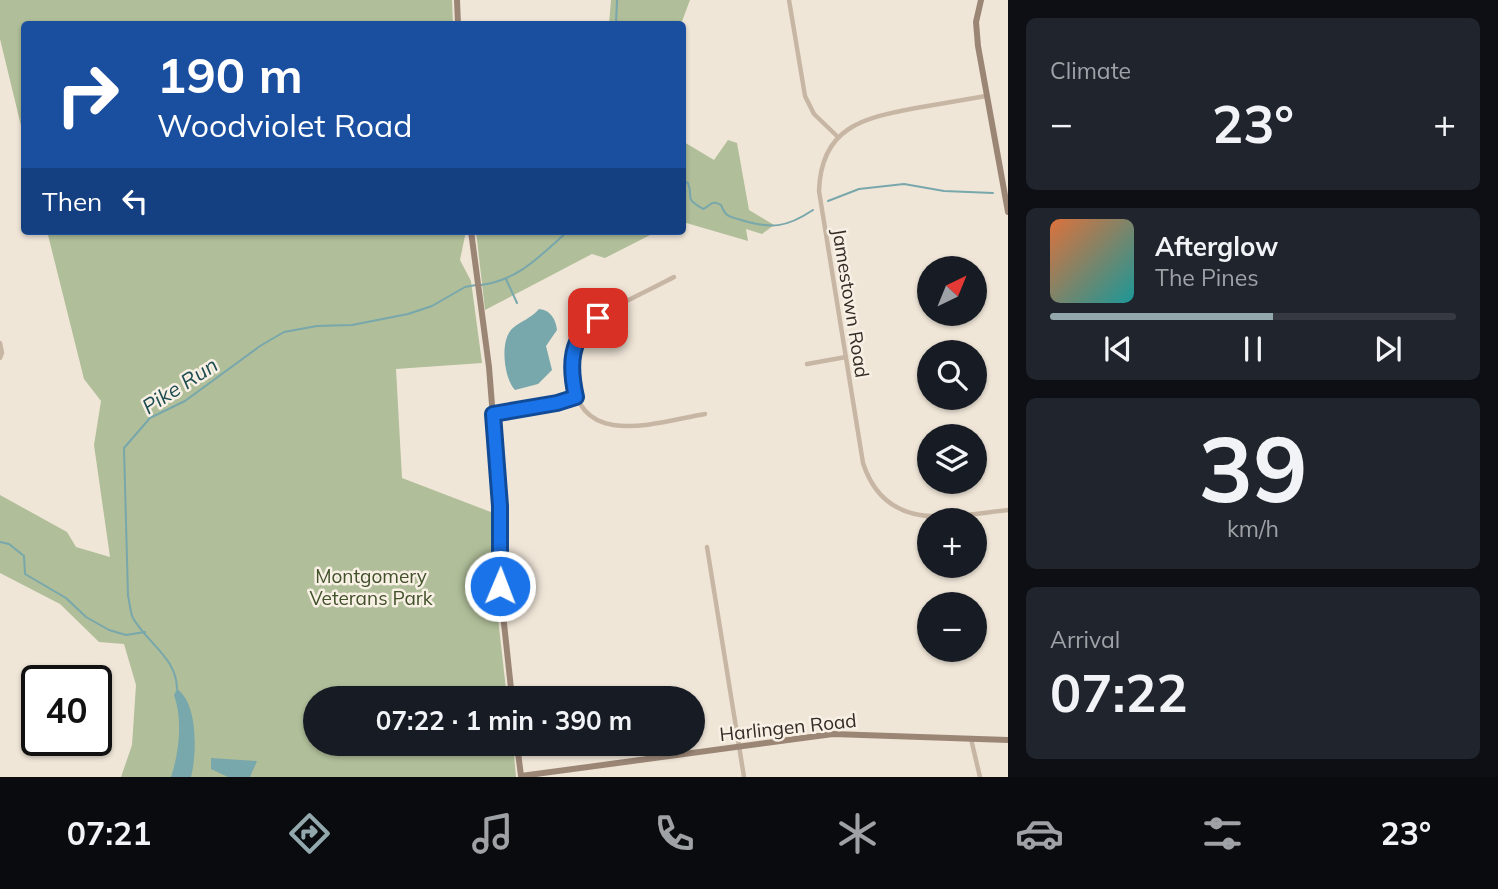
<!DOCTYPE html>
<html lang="en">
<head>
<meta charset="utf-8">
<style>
  body { margin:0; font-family:Mulish,sans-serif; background:#20242c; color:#f1f3f6; height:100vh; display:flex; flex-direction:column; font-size:26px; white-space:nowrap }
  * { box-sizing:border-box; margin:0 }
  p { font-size:23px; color:#9ea1a6 }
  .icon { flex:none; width:38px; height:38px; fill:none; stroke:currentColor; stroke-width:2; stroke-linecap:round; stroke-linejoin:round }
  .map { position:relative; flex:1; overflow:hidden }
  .drawer { display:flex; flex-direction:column; gap:18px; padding:18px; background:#0d0f14; width:490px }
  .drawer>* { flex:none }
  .hud { position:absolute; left:21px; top:21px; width:665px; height:214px; border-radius:7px; box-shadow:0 2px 5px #0004; background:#1a4fa0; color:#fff; overflow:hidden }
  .needle { width:46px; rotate:43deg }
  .tools { position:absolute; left:917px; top:256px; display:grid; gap:14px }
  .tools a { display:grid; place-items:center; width:70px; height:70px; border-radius:50%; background:#171b24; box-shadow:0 2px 5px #0004; font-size:35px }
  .speed { position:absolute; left:21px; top:665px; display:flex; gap:14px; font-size:35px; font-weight:700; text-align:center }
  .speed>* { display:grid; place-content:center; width:91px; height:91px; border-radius:50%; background:#171b24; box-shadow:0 2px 5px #0004; line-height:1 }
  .speed .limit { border:4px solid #111; border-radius:10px; background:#fff; color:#111 }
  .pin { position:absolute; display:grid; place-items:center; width:60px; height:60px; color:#fff; margin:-30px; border-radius:14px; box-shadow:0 4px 10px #0006 }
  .me { position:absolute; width:77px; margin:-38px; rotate:1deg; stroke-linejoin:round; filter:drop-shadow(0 0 5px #0008) }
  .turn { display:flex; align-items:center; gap:24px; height:147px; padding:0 21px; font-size:32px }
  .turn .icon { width:91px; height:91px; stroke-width:2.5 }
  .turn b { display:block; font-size:49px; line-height:60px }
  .then { display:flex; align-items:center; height:66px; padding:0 21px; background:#0003; gap:14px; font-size:26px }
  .big { font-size:52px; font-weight:700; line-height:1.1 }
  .drawer .card { flex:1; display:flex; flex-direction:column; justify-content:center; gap:10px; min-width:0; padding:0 24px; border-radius:10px; background:#20242c }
  .drawer .dial { align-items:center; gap:0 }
  .dial b { font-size:91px; line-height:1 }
  .song { display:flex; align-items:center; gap:21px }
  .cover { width:84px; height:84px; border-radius:10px; background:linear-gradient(135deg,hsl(20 70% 55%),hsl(180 70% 35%)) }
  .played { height:7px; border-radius:4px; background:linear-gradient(90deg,#92a8ad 55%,#363941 55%) }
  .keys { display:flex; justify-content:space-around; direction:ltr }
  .heat { display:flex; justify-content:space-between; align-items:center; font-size:38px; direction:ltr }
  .trip { position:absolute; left:303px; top:686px; width:402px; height:70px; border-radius:35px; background:#171b24; box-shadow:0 2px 5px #0004; font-weight:700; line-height:70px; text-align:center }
  .dock { display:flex; height:112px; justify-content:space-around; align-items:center; background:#090b0e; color:#9ea1a6 }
  .dock .icon { width:49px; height:49px }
  .dock .current { color:#92a8ad }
  .dock b { font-size:32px; color:#f1f3f6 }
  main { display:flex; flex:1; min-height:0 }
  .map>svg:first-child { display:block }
</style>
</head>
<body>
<main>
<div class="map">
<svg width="1008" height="777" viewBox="0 0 1008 777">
  <rect width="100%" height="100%" fill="#f0e6d8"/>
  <g fill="#b0be99">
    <path d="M0 0H452L453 24H24V138L0 39Z"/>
    <path d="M611 0H690L681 24H609Z"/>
    <path d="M683 126 684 142 714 160 728 140 737 143 749 210 774 225 762 234 746 229 748 241 683 222Z"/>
    <path d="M47 231H466L460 260 471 281 482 363 396 369 402 478 496 514 498 526 495 528 493 574 507 698H315V744H513L516 777H121L132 745 136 685 124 644 99 642 60 604 0 573V495L67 532 76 547 110 557 94 445 101 401 84 379Z"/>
    <path d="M476 231H658L605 258 592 254 485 310Z"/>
  </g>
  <g fill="#78a7ac">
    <path d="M539 309C551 310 556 320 557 330L546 346 552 370 538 384 515 390C504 379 499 339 513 328 521 321 530 319 539 309Z"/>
    <path d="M177 689C198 703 197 754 191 777H171C179 753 183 720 174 695Z"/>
    <path d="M211 758 257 761 250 777H228L211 769Z"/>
  </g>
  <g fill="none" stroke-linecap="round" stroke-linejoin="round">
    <g stroke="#78a7ac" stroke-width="2">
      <path d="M616 24 617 0"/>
      <path d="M682 181 688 183C694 199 683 197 703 209 710 206 712 199 721 205 726 217 728 216 741 220 771 229 786 228 813 210"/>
      <path d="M828 201 859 189 904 184 944 191 993 193"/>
      <path d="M506 279 517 303"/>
      <path d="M481 285C519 280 541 255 568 231"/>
      <path d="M0 542 9 544 24 556 25 574 66 598 86 617 109 630 126 635 145 632"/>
      <path d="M177 689C177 658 147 643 133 618 130 612 130 603 128 596L124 448 150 418 185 401 260 346 284 332 317 326 352 325 408 314 432 306 465 287 476 285"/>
    </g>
    <g stroke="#c8b6a4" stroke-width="4.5">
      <path d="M789 0 805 96 814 114 838 137"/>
      <path d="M986 96C963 100 939 104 916 108 863 118 821 127 819 191L863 463C886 534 951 516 1008 510"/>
      <path d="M674 277C652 289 601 311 585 328 572 342 571 359 573 378 579 450 658 422 705 414"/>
      <path d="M0 343 2 353 0 358"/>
      <path d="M807 364 846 357"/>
      <path d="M493 414 557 403 576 397"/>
      <path d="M707 547 744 777"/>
      <path d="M971 739 980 777"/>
    </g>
    <g stroke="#9b8676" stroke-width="6">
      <path d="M457 0 458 24"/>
      <path d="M981 0 976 22 978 46 1008 212"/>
      <path d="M471 231 489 367 500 506V586L512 698"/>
      <path d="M517 744 521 776 833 734 1008 740"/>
    </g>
  </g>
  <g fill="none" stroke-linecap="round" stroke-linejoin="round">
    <defs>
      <path id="route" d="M500 586V506L493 414 557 403 576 397C569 366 569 337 598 318"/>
    </defs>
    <use href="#route" stroke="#114b97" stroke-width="18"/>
    <use href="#route" stroke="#1a73e8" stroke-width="12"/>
  </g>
  <g text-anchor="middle" stroke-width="5" stroke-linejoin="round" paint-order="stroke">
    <g font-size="19" fill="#332b26" stroke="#f8f0e4">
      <text transform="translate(851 303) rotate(81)" y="7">Jamestown Road</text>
      <text transform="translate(788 727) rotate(-6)" y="7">Harlingen Road</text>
    </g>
    <g font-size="19" fill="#41512a" stroke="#f8f0e4">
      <text x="371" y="583">Montgomery<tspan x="371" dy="22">Veterans Park</tspan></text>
    </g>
    <g font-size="21" font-style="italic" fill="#1d4d53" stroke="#f8f0e4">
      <text transform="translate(180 386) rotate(-33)" y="7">Pike Run</text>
    </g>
  </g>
</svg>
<div class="tools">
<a><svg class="needle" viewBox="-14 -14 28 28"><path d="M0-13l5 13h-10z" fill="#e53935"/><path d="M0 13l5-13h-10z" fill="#9ea1a6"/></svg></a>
<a><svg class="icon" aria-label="search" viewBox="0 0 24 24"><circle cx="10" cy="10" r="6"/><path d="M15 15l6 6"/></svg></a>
<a><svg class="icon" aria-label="layers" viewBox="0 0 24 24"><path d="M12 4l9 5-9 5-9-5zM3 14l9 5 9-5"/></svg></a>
<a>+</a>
<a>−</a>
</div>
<div class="speed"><div class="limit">40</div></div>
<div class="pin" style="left:598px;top:318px;background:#d93025"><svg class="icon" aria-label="arrive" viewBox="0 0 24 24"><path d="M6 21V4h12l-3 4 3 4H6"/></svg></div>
<svg class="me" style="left:500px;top:586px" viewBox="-20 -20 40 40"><circle r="17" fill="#1a73e8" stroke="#fff" stroke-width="3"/><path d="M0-11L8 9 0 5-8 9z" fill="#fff"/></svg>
<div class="trip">07:22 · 1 min · 390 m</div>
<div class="hud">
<div class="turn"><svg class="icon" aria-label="right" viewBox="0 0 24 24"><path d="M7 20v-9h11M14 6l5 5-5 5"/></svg><div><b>190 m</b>Woodviolet Road</div></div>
<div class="then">Then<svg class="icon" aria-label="left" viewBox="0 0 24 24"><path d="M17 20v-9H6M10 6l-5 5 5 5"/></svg></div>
</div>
</div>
<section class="drawer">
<div class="card"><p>Climate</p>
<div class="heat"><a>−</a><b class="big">23°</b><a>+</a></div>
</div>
<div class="card">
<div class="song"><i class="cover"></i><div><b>Afterglow</b><p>The Pines</p></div></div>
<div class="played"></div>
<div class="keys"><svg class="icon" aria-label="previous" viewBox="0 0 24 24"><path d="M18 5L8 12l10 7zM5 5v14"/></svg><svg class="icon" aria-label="pause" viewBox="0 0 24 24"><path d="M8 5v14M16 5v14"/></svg><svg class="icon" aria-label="next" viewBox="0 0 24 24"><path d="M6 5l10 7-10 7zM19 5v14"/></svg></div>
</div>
<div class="card dial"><b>39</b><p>km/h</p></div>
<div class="card"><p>Arrival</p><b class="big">07:22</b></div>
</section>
</main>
<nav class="dock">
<b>07:21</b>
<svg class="icon current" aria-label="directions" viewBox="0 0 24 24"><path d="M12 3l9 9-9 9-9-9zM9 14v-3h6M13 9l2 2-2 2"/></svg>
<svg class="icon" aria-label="music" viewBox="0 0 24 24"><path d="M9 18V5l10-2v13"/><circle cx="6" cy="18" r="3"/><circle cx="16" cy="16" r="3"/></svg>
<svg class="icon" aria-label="phone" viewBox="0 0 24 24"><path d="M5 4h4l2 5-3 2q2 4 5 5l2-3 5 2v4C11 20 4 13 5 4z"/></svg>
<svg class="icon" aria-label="climate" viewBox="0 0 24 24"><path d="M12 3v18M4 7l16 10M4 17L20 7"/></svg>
<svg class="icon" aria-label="car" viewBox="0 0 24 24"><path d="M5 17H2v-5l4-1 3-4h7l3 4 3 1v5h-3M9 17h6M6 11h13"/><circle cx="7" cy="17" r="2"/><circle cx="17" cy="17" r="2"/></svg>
<svg class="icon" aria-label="filters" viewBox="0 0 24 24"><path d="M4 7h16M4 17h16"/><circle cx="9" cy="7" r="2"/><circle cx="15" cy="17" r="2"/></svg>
<b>23°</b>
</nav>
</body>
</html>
